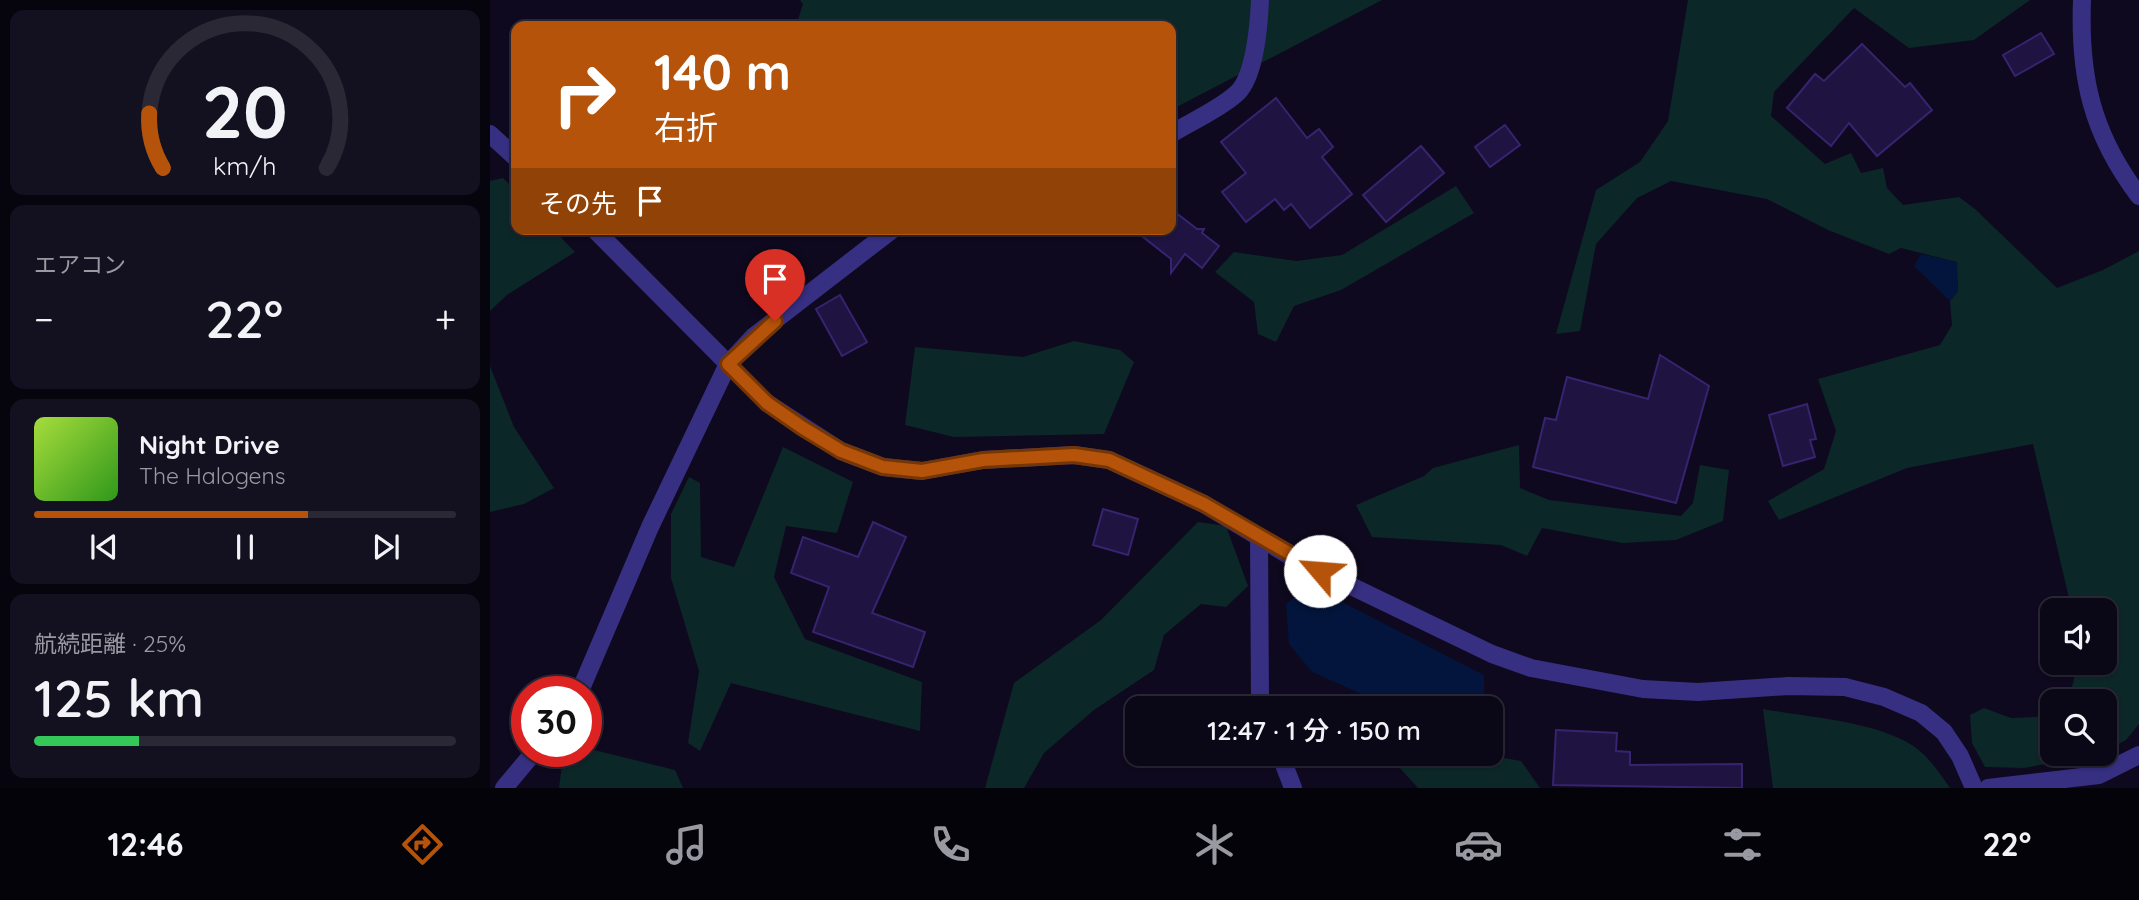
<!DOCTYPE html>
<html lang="ja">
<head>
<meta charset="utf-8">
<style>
  body { margin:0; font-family:Quicksand,"Noto Sans JP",sans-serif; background:#13101f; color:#f1f3f6; height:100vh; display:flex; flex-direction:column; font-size:26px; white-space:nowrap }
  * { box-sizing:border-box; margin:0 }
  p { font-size:23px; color:#9999a1 }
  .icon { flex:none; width:38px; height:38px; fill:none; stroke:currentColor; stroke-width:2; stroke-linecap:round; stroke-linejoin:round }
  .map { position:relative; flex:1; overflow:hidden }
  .side { display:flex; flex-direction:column; gap:10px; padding:10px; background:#06040c; width:490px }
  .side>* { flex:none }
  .guide { position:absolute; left:21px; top:21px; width:665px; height:214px; border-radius:14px; box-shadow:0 2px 5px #0004,0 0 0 2px #2a2835; background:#b45309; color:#fff; overflow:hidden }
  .controls { position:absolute; left:1550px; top:598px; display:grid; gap:14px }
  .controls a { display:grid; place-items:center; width:77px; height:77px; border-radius:14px; background:#0a0716; box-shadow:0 2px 5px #0004,0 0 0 2px #2a2835; font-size:35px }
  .speed { position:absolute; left:21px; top:676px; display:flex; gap:14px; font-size:35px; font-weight:700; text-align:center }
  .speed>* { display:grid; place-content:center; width:91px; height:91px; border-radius:50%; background:#0a0716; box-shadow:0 2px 5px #0004,0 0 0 2px #2a2835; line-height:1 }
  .speed .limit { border:10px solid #d22; background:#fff; color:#111 }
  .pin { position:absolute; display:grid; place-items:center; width:60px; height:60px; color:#fff; margin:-72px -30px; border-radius:50% 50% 50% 0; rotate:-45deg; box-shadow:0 0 7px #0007 }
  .pin .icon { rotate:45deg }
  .me { position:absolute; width:77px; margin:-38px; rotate:297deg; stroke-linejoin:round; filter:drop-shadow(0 0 5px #0008) }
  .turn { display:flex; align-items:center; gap:24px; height:147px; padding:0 28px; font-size:32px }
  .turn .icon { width:91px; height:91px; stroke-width:2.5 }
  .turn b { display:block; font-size:49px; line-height:60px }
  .then { display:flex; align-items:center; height:66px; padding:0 28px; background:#0003; gap:14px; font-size:26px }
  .big { font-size:52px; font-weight:600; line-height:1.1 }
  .side .widget { flex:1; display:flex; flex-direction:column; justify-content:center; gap:10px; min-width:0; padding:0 24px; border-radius:14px; background:#13101f }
  .side .dial { align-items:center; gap:0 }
  .dial svg { height:182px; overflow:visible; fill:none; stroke:#2a2835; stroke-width:7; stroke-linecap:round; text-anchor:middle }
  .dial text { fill:#f1f3f6; stroke:none }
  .song { display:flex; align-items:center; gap:21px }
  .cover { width:84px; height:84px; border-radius:10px; background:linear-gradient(135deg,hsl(80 70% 55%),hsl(110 70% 35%)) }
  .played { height:7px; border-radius:4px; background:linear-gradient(90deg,#b45309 65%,#2a2835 65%) }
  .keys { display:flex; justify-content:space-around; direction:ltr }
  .heat { display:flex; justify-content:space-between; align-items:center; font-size:38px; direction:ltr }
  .charge { height:10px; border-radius:5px; background:linear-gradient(90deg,#34c759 25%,#2a2835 0) }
  .trip { position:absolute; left:635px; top:696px; width:378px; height:70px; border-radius:14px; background:#0a0716; box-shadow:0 2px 5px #0004,0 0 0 2px #2a2835; font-weight:600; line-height:70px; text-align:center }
  .menu { display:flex; height:112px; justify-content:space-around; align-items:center; background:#040309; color:#9999a1 }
  .menu .icon { width:49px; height:49px }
  .menu .current { color:#b45309 }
  .menu b { font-size:32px; color:#f1f3f6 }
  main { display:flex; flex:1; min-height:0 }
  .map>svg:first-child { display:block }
</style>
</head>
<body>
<main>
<section class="side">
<div class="widget dial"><svg viewBox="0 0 100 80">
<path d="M14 69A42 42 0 1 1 86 69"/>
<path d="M14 69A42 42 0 0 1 8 45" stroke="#b45309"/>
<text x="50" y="56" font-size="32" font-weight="700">20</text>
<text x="50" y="72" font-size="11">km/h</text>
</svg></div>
<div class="widget"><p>エアコン</p>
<div class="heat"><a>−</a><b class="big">22°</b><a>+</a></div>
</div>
<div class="widget">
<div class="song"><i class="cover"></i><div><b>Night Drive</b><p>The Halogens</p></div></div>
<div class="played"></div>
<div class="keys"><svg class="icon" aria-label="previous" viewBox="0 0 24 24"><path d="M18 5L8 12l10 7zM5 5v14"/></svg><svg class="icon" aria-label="pause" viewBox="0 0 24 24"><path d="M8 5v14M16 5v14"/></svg><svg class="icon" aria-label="next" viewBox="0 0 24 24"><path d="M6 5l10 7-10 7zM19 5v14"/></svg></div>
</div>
<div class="widget"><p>航続距離 · 25%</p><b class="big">125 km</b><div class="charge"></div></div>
</section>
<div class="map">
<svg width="1649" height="788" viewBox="0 0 1649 788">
  <rect width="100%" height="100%" fill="#0e091e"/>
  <g fill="#0c2728">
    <path d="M310 0H892L681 110V26H306L313 4Z"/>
    <path d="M1198 0H1540L1484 40 1419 48 1364 8 1284 92 1281 116 1335 164 1361 153 1371 173 1393 168 1397 188 1413 205 1469 197 1485 209 1567 288 1613 270 1649 251V724L1636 740 1615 751V702H1573L1583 684 1586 663H1615V611H1582L1543 444 1417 468 1289 520 1278 501 1334 469 1346 431 1328 379 1450 345 1462 325 1460 301 1468 291 1466 262 1411 248 1399 254 1338 230 1277 199 1181 181 1147 198 1106 244 1090 331 1066 334 1106 190 1150 162 1178 121Z"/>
    <path d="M13 178 26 191V229H63L85 252 17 295 0 311V181Z"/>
    <path d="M966 186 984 213 851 290 804 306 786 342 768 334 764 302 725 272 744 252 806 261 852 255Z"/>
    <path d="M584 341 630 350 644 362 614 434 464 437 415 425 425 347 533 357Z"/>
    <path d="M0 366 24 427 64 488 34 504 0 512Z"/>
    <path d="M1029 445 1030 488 1059 500 1191 516 1203 503 1210 465 1239 470 1233 521 1186 540 1132 543 1052 528 1037 556 1011 545 882 537 866 505 934 476 943 468Z"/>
    <path d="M293 447 363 482 347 533 296 526 284 577 315 639 432 682 430 731 241 683 210 751 198 743 209 671 181 578V514L199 477 210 483 211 557 244 567Z"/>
    <path d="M708 522 736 526 758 586 736 607 711 604 674 635 664 670 604 710 554 753 534 788H495L524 683 611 620Z"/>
    <path d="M1494 708 1521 718 1563 716V754H1609L1534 768 1495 767 1482 743 1480 715Z"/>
    <path d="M1273 709C1316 717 1383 721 1420 744 1436 753 1450 773 1460 788H1283Z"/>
    <path d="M96 748 185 770 193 788H69L72 765Z"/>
    <path d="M897 754H991L1031 761 1050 788H928Z"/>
  </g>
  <g fill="#03153c">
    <path d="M1431 254 1467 262 1468 291 1460 301 1424 266Z"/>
    <path d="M819 585 994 675V709H905L822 672 799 644 796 604Z"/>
  </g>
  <g fill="#1f1341" stroke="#37236f" stroke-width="2">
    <path d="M1551 33 1564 54 1525 76 1513 55Z"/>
    <path d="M1372 44 1415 87 1420 83 1442 110 1387 156 1359 123 1341 146 1297 108 1325 74 1334 81Z"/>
    <path d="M786 98 817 138 829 129 843 147 832 157 862 194 820 228 801 204 794 210 785 199 756 222 732 192 756 173 731 142Z"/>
    <path d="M1015 125 1030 145 1000 167 985 147Z"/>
    <path d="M931 146 954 173 896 222 873 195Z"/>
    <path d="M681 209 707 229H714L712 233 729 246 712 268 695 254 681 273V259L643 229H681Z"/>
    <path d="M350 295 377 342 352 356 326 309Z"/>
    <path d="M1170 355 1219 386 1186 503 1043 467 1055 418 1066 420 1077 377 1158 399Z"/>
    <path d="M1317 404 1326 439 1320 440 1325 457 1293 466 1279 415Z"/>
    <path d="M613 509 648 519 638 555 603 545Z"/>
    <path d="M383 522 416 537 382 613 435 632 423 667 323 632 339 587 301 573 313 537 368 557Z"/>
    <path d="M1066 730 1127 733 1126 751 1140 752V765L1252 764V788L1063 785Z"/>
  </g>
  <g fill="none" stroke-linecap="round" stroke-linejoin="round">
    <g stroke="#372f82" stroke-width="18">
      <path d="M1592 0C1589 77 1602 134 1649 196"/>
      <path d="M0 134 26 158"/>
      <path d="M681 134C702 121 728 110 746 94 765 78 769 23 770 0"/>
      <path d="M104 229 277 403 351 451 393 467 432 471 493 460 584 455 619 460 714 504 805 559 1002 654 1041 668 1153 689 1208 692 1298 686 1355 687 1394 697 1431 713 1454 732 1470 756 1484 788"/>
      <path d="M769 538 770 700 774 709"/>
      <path d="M90 691 160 527 238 364 263 337 403 229"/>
      <path d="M790 754 803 788"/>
      <path d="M14 788 45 751"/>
      <path d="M1498 788 1609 775 1649 755"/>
    </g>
  </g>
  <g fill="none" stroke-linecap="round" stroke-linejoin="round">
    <defs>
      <path id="route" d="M285 321 238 364 277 403 313 428 351 451 393 467 432 471 493 460 584 455 619 460 714 504 830 571"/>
    </defs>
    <use href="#route" stroke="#753606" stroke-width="18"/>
    <use href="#route" stroke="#b45309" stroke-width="12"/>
  </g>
</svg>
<div class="controls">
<a><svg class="icon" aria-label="sound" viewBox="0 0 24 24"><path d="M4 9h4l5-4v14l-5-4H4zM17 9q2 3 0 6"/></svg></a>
<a><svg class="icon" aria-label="search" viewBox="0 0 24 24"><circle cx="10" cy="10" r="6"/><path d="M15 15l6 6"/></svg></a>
</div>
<div class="speed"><div class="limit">30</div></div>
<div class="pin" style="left:285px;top:321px;background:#d93025"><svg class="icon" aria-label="arrive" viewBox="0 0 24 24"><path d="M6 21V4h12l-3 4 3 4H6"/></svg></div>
<svg class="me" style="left:830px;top:571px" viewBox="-20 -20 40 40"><circle r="19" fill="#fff"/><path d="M0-13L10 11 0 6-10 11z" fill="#b45309"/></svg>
<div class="trip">12:47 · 1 分 · 150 m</div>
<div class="guide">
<div class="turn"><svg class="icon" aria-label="right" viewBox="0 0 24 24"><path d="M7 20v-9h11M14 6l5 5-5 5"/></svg><div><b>140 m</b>右折</div></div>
<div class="then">その先<svg class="icon" aria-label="arrive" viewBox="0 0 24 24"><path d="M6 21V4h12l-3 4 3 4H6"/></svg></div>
</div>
</div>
</main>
<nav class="menu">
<b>12:46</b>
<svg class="icon current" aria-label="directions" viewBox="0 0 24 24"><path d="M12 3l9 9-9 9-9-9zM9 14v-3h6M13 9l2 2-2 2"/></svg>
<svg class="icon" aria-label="music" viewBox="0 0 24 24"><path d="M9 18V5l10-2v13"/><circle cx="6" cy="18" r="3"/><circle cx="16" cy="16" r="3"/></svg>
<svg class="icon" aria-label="phone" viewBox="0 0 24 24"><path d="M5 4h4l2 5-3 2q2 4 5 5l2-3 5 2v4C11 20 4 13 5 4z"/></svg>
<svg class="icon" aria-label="climate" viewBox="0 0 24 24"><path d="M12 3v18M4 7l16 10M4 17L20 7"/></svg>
<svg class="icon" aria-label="car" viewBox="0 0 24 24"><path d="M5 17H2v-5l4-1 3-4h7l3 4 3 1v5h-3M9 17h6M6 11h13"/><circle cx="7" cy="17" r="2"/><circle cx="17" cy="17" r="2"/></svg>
<svg class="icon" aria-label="filters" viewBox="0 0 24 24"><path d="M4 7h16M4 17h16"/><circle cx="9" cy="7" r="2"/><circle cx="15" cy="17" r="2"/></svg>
<b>22°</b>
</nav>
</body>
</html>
